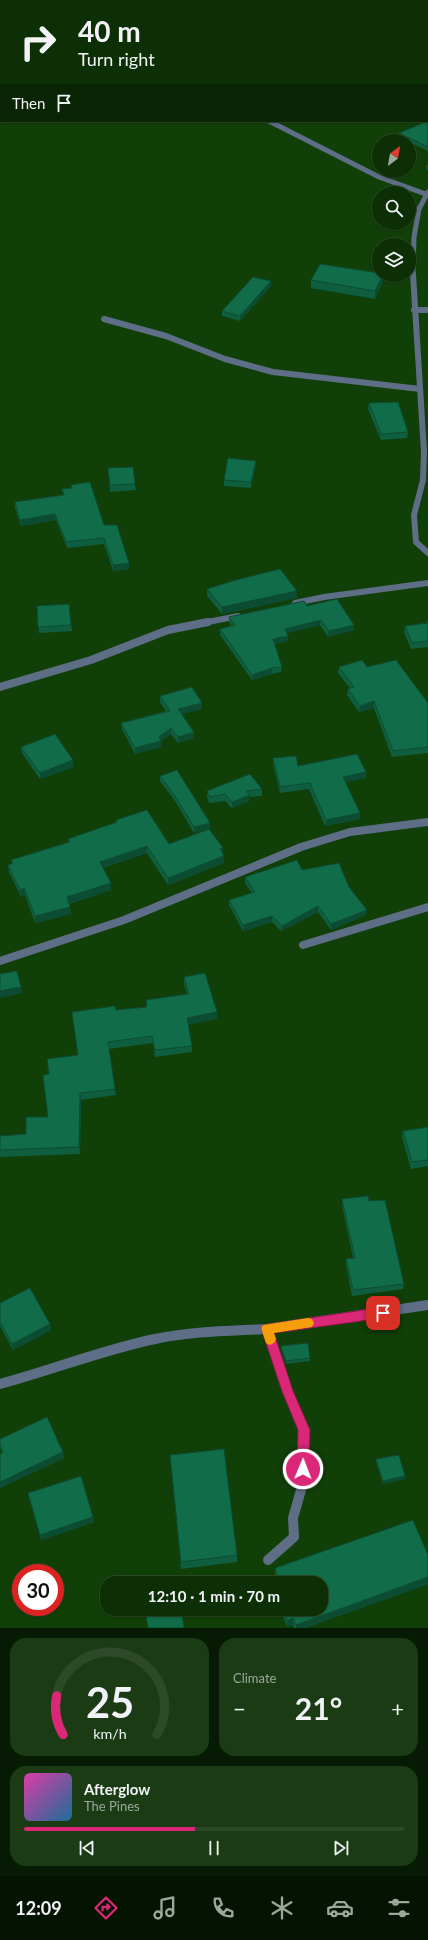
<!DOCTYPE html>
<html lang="en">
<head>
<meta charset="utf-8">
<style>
  body { margin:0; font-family:Lato,sans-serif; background:#1b3b14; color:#f1f3f6; height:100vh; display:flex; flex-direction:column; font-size:15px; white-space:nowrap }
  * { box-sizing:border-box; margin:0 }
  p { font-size:13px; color:#9aa99b }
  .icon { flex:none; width:22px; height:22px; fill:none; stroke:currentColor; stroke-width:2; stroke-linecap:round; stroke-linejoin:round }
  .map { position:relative; height:1628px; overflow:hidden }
  .sheet { display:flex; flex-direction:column; gap:10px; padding:10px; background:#071a03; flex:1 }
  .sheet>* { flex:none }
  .hud { position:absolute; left:0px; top:0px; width:428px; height:122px; box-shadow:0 1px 3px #0004,0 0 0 1px #2d4a28; background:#0d2f06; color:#f1f3f6; overflow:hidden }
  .needle { width:26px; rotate:31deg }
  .controls { position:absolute; left:372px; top:134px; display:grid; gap:8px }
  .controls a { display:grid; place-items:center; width:44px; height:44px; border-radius:50%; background:#0d2f06; box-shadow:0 1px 3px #0004,0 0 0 1px #2d4a28; font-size:20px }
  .speed { position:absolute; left:12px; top:1564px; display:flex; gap:8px; font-size:20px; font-weight:700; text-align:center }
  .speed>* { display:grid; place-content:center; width:52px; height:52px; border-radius:50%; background:#0d2f06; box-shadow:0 1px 3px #0004,0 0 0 1px #2d4a28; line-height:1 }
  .speed .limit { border:6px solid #d22; background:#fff; color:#111 }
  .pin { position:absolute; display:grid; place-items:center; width:34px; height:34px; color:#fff; margin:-17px; border-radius:8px; box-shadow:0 2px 6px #0006 }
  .me { position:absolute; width:44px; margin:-22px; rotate:1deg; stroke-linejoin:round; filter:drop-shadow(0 0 3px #0008) }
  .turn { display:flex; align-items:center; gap:14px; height:84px; padding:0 12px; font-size:18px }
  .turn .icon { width:52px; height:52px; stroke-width:2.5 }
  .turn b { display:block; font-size:28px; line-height:34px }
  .then { display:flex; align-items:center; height:38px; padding:0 12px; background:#0003; gap:8px; font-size:15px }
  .big { font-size:30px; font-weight:700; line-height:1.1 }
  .sheet .widget { flex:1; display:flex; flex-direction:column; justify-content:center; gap:6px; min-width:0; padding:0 14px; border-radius:16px; background:#1b3b14 }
  .sheet .dial { align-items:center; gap:0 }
  .dial svg { height:104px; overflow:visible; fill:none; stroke:#2d4a28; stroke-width:7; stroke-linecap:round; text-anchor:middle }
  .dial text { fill:#f1f3f6; stroke:none }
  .song { display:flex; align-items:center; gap:12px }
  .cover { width:48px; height:48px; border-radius:6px; background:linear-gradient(135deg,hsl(320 70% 55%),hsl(200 70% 35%)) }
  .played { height:4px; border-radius:2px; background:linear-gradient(90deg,#db2777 45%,#2d4a28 45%) }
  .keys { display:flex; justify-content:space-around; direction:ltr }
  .heat { display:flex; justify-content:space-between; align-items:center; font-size:22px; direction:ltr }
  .sheet .tiles { flex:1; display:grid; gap:10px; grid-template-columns:1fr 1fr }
  .widget:last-child { grid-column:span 2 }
  .trip { position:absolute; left:100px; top:1576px; width:228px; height:40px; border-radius:16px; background:#0d2f06; box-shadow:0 1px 3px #0004,0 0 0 1px #2d4a28; font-weight:700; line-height:40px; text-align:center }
  .menu { display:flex; height:64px; justify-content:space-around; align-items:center; background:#051302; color:#9aa99b }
  .menu .icon { width:28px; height:28px }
  .menu .on { color:#db2777 }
  .menu b { font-size:18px; color:#f1f3f6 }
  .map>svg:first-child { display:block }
</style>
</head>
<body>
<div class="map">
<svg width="428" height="1628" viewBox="0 0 428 1628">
  <rect width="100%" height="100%" fill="#113f08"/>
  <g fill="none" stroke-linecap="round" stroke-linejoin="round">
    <g stroke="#5f6e87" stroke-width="5">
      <path d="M269 121 379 177 428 195"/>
      <path d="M413 275 414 237 419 209 428 192"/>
    </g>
    <g stroke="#5f6e87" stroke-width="6">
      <path d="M413 274 424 452 423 480 414 515 416 542 428 553"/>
      <path d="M414 310H428"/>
      <path d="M104 319 166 336 225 359 273 372 420 389"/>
      <path d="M295 603 324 597 428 583"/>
      <path d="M203 623 238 616"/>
    </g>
    <g stroke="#5f6e87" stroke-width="8">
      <path d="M0 687 91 660 168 630 208 622"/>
      <path d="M303 945 428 907"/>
      <path d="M0 961 124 920 301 847 350 832 428 822"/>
    </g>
    <g stroke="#5f6e87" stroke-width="10">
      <path d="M0 1384C52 1370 102 1350 155 1339 192 1331 230 1331 267 1329"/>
      <path d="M268 1560 294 1537 293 1518 303 1483 304 1429 287 1391 267 1329 428 1305"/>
    </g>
  </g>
  <g fill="#0f5e3f">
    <path d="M428 121V151L409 142V141H408L399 137V133Z"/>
    <path d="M428 164V170L426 169 427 165Z"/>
    <path d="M311 280 383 282 375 299 311 288Z"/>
    <path d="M271 286 240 321 222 316V311Z"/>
    <path d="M369 403 408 432 407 438 381 440 368 409Z"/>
    <path d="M256 461 255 467 251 488 224 486V480Z"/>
    <path d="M108 468 135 484 136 490 110 492Z"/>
    <path d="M71 485 104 525 129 569 113 571 104 544 67 548 56 520 21 526 15 508V502L63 495 62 489 72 488Z"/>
    <path d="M207 589 297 598 222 614 207 596Z"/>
    <path d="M69 604 72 631 39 633 37 606Z"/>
    <path d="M307 606 354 630 328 637 320 625 287 633 288 636V641L275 644 282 667 281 672 272 674 252 680 220 635V629L232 626 229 622V617Z"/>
    <path d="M427 621H428V647L411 649 404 632 405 626 427 623Z"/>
    <path d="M339 667H367L428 703V753L392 757 374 708 359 712 347 695 348 689 350 688 338 673Z"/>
    <path d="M160 696 202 709 182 714 194 738 178 743 171 734 161 741V747L135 754 122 729 121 723 166 711 160 702Z"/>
    <path d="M21 747 74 767 40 779 22 753Z"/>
    <path d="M273 758 298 766 366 778 346 782 360 819 325 826 309 789 280 793 273 764Z"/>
    <path d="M160 776 210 823V828L194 833 175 801 160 781Z"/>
    <path d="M262 789V796L249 797V801L232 808 225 801 209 803 207 797V791Z"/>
    <path d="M116 820 169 844 223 848V854L224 863 168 885 147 853 103 868 111 890 69 904 71 914 35 923 25 895 21 897 9 872 8 865 12 863 11 860 68 842V839L116 823Z"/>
    <path d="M302 870 349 887 366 915 331 930 318 912 281 931 272 922 243 931 229 905V900L252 893 245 883V877Z"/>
    <path d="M184 977 217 1012V1019L188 1024 192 1046V1052L155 1057 153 1043 109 1049 116 1095 81 1100 80 1154 0 1157V1136L26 1134 48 1117 49 1074 78 1055 72 1012 116 1010 146 1007V1000L187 994 184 984Z"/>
    <path d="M428 1127V1166L411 1169 402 1137 403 1131Z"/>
    <path d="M342 1199 369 1201 404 1284 403 1289 352 1296 346 1265V1259L353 1258 342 1205Z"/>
    <path d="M0 1303 50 1324 51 1330 13 1350 0 1326Z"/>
    <path d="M281 1346 310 1358V1361L286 1364 281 1349Z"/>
    <path d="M0 1439 63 1452 64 1458 0 1488V1454L2 1453 0 1448Z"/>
    <path d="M170 1455 237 1555V1562L181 1569Z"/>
    <path d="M376 1459 405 1476V1479L383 1484 376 1462Z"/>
    <path d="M28 1493 94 1522 41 1540Z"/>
    <path d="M275 1568 428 1584 305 1628H294L293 1625 287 1627 280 1609H321V1583H273V1582L277 1581 275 1576Z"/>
  </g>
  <g fill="#0c4c33">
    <path d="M383 275V282L375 299V291Z"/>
    <path d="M271 281V286L240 321V316Z"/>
    <path d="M256 461 255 467 251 488V482Z"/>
    <path d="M55 514 56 520 21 526 20 520Z"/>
    <path d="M129 563V569L113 571V565Z"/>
    <path d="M297 591V598L222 614V607Z"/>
    <path d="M321 620 320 625 284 634 285 629Z"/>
    <path d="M354 625V630L328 637 329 631Z"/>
    <path d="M288 636V641L273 644V639Z"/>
    <path d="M272 668V674L252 680V675Z"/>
    <path d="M374 701V708L359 712 360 706Z"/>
    <path d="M202 703V709L179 715 178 709Z"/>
    <path d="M171 728V734L161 741V747L135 754V748L159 737Z"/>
    <path d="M194 732V738L178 743V737Z"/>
    <path d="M73 760 74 767 40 779V773Z"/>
    <path d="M366 772V778L343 783V777Z"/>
    <path d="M250 795 249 801 232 808V802Z"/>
    <path d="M360 813V819L325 826 326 820Z"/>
    <path d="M210 823V828L194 833V827Z"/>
    <path d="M147 846V853L100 869V862Z"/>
    <path d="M223 848V855L220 849Z"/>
    <path d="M224 856V863L168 885V878Z"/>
    <path d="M111 883V890L67 904V897Z"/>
    <path d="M24 888 25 895 21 897 20 890Z"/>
    <path d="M318 906V912L281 931 282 926Z"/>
    <path d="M70 907 71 914 35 923V916Z"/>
    <path d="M367 910 366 915 331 930V924Z"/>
    <path d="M272 916V922L243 931V925Z"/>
    <path d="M21 987 22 993 0 998V991Z"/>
    <path d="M217 1012V1019L187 1025V1018Z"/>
    <path d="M80 1093 81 1100 80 1154 79 1147Z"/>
    <path d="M50 1324 51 1330 13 1350 12 1344Z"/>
    <path d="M63 1452 64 1458 0 1488V1482Z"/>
    <path d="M405 1476V1479L383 1484V1481Z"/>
    <path d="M93 1517 94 1522 41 1540 40 1535Z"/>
    <path d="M428 1577V1584L305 1628H296V1625Z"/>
    <path d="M293 1618V1625L287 1627V1621Z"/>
  </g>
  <g fill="#116d49" stroke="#0c4c33">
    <path d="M428 121V147L399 133Z"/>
    <path d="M320 264 379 273V275H383L375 291 311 280Z"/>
    <path d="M253 277 271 281 240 316 222 311Z"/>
    <path d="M398 402 408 432 381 434 369 403Z"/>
    <path d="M228 458 256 461 251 482 224 480Z"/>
    <path d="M133 467 135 484 110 485 108 468Z"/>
    <path d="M90 482 104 525H117L129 563 113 565 104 538 66 542 55 514 20 520 15 502 64 495 62 489 72 488 71 485Z"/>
    <path d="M280 569 297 591 222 607 207 589 236 580Z"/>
    <path d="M337 599 354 625 329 631 321 620 285 629 288 636 273 639 282 667 272 668 252 675 220 629 235 625 229 617 304 601 307 606Z"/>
    <path d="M69 604 71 625 38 627 37 606Z"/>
    <path d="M428 623V641L412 643 405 626Z"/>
    <path d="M362 660 367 667 396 660 428 703V747L393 751 374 701 360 706 348 689 354 687 339 667Z"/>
    <path d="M192 687 202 703 178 709 194 732 178 737 171 728 159 737 161 741 135 748 121 723 170 711 160 696Z"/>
    <path d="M55 734 73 760 40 773 21 747Z"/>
    <path d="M357 754 366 772 343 777 360 813 326 820 310 783 280 787 273 758 296 756 298 766Z"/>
    <path d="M177 770 210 823 194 827 175 796 160 776Z"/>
    <path d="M250 774 262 789 246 791 250 795 232 802 225 794 209 797 207 791Z"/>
    <path d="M147 810 169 844 209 829 223 848 220 849 224 856 168 878 147 846 100 862 111 883 67 897 70 907 35 916 24 888 20 890 8 865 13 863 11 860 70 842 68 839 117 822 116 820Z"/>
    <path d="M297 860 302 870 339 863 349 887 367 910 331 924 318 906 282 926 272 916 243 925 229 900 255 892 245 877Z"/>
    <path d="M17 971 21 987 0 991V974Z"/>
    <path d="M205 973 217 1012 187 1018 192 1046 155 1050 152 1036 108 1042 115 1089 80 1093 79 1147 0 1150V1136L26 1134V1117H48L43 1075 49 1074 47 1059 78 1055 72 1012 115 1006 116 1010 147 1007 146 1000 189 994 184 977Z"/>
    <path d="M428 1127V1160L412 1162 403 1131Z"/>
    <path d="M368 1196 369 1201 385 1200 404 1284 353 1290 346 1259 355 1258 342 1199Z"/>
    <path d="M30 1288 50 1324 12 1344 0 1322V1303Z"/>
    <path d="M308 1343 310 1358 286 1361 281 1346Z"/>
    <path d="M47 1417 63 1452 0 1482V1454L3 1452 0 1445V1439Z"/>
    <path d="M224 1449 237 1555 181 1562 170 1455Z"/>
    <path d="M399 1455 405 1476 383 1481 376 1459Z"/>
    <path d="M81 1476 93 1517 40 1535 28 1493Z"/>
    <path d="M413 1520 428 1555V1577L296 1625 293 1618 287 1621 283 1609H321V1583H274L273 1582 279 1580 275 1568Z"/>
    <path d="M145 1609H181L184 1628H148Z"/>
  </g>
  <path fill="#db2777" stroke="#8e194d" d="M383 1307 387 1309 389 1313 387 1316 383 1318 274 1333 293 1391 310 1430 309 1469 308 1474 303 1475 299 1474 297 1469 298 1430 282 1391 261 1328 263 1325Z"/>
  <path fill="#f59e0b" d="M308 1318 312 1319 314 1323 312 1327 274 1333 276 1339 274 1343 270 1345 266 1343 261 1328 263 1325Z"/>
</svg>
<div class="controls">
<a><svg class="needle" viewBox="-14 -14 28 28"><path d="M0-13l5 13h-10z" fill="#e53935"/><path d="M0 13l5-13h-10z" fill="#9aa99b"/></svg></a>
<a><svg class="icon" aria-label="search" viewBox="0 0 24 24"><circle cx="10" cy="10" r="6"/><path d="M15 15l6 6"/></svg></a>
<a><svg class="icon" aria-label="layers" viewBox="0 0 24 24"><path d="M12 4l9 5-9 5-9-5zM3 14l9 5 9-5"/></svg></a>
</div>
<div class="speed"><div class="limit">30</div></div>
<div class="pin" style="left:383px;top:1313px;background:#d93025"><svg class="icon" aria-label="arrive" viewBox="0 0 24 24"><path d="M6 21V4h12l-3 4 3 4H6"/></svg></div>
<svg class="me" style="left:303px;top:1469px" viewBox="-20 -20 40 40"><circle r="17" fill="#db2777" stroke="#fff" stroke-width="3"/><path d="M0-11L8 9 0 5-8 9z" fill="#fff"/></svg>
<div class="trip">12:10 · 1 min · 70 m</div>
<div class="hud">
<div class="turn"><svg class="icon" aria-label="right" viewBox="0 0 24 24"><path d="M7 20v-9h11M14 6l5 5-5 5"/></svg><div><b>40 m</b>Turn right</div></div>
<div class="then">Then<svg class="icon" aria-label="arrive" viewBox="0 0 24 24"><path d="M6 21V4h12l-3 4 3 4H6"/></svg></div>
</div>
</div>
<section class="sheet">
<div class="tiles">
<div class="widget dial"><svg viewBox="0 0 100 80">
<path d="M14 69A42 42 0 1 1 86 69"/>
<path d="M14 69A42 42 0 0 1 9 39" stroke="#db2777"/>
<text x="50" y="56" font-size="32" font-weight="700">25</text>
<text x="50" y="72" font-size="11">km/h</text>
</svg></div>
<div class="widget"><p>Climate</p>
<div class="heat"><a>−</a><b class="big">21°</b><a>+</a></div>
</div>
<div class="widget">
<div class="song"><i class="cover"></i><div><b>Afterglow</b><p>The Pines</p></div></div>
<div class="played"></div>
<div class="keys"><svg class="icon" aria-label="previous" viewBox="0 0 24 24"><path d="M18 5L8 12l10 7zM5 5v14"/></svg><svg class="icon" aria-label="pause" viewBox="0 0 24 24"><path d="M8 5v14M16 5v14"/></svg><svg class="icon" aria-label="next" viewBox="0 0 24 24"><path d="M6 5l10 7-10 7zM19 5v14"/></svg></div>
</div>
</div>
</section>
<nav class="menu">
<b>12:09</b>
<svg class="icon on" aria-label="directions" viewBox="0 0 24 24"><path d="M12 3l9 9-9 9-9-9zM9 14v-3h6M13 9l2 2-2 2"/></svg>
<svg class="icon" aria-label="music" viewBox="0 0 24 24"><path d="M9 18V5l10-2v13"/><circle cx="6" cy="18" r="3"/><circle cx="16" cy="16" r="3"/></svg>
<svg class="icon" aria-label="phone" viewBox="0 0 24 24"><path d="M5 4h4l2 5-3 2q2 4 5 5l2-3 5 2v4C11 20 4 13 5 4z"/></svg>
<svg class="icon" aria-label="climate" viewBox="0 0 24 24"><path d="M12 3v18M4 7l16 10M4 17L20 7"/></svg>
<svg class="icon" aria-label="car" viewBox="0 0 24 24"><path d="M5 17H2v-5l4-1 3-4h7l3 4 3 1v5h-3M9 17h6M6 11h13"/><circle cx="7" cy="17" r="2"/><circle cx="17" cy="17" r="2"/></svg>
<svg class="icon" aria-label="filters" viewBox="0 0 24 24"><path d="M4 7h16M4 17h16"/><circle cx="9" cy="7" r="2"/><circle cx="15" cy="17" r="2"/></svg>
</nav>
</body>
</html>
